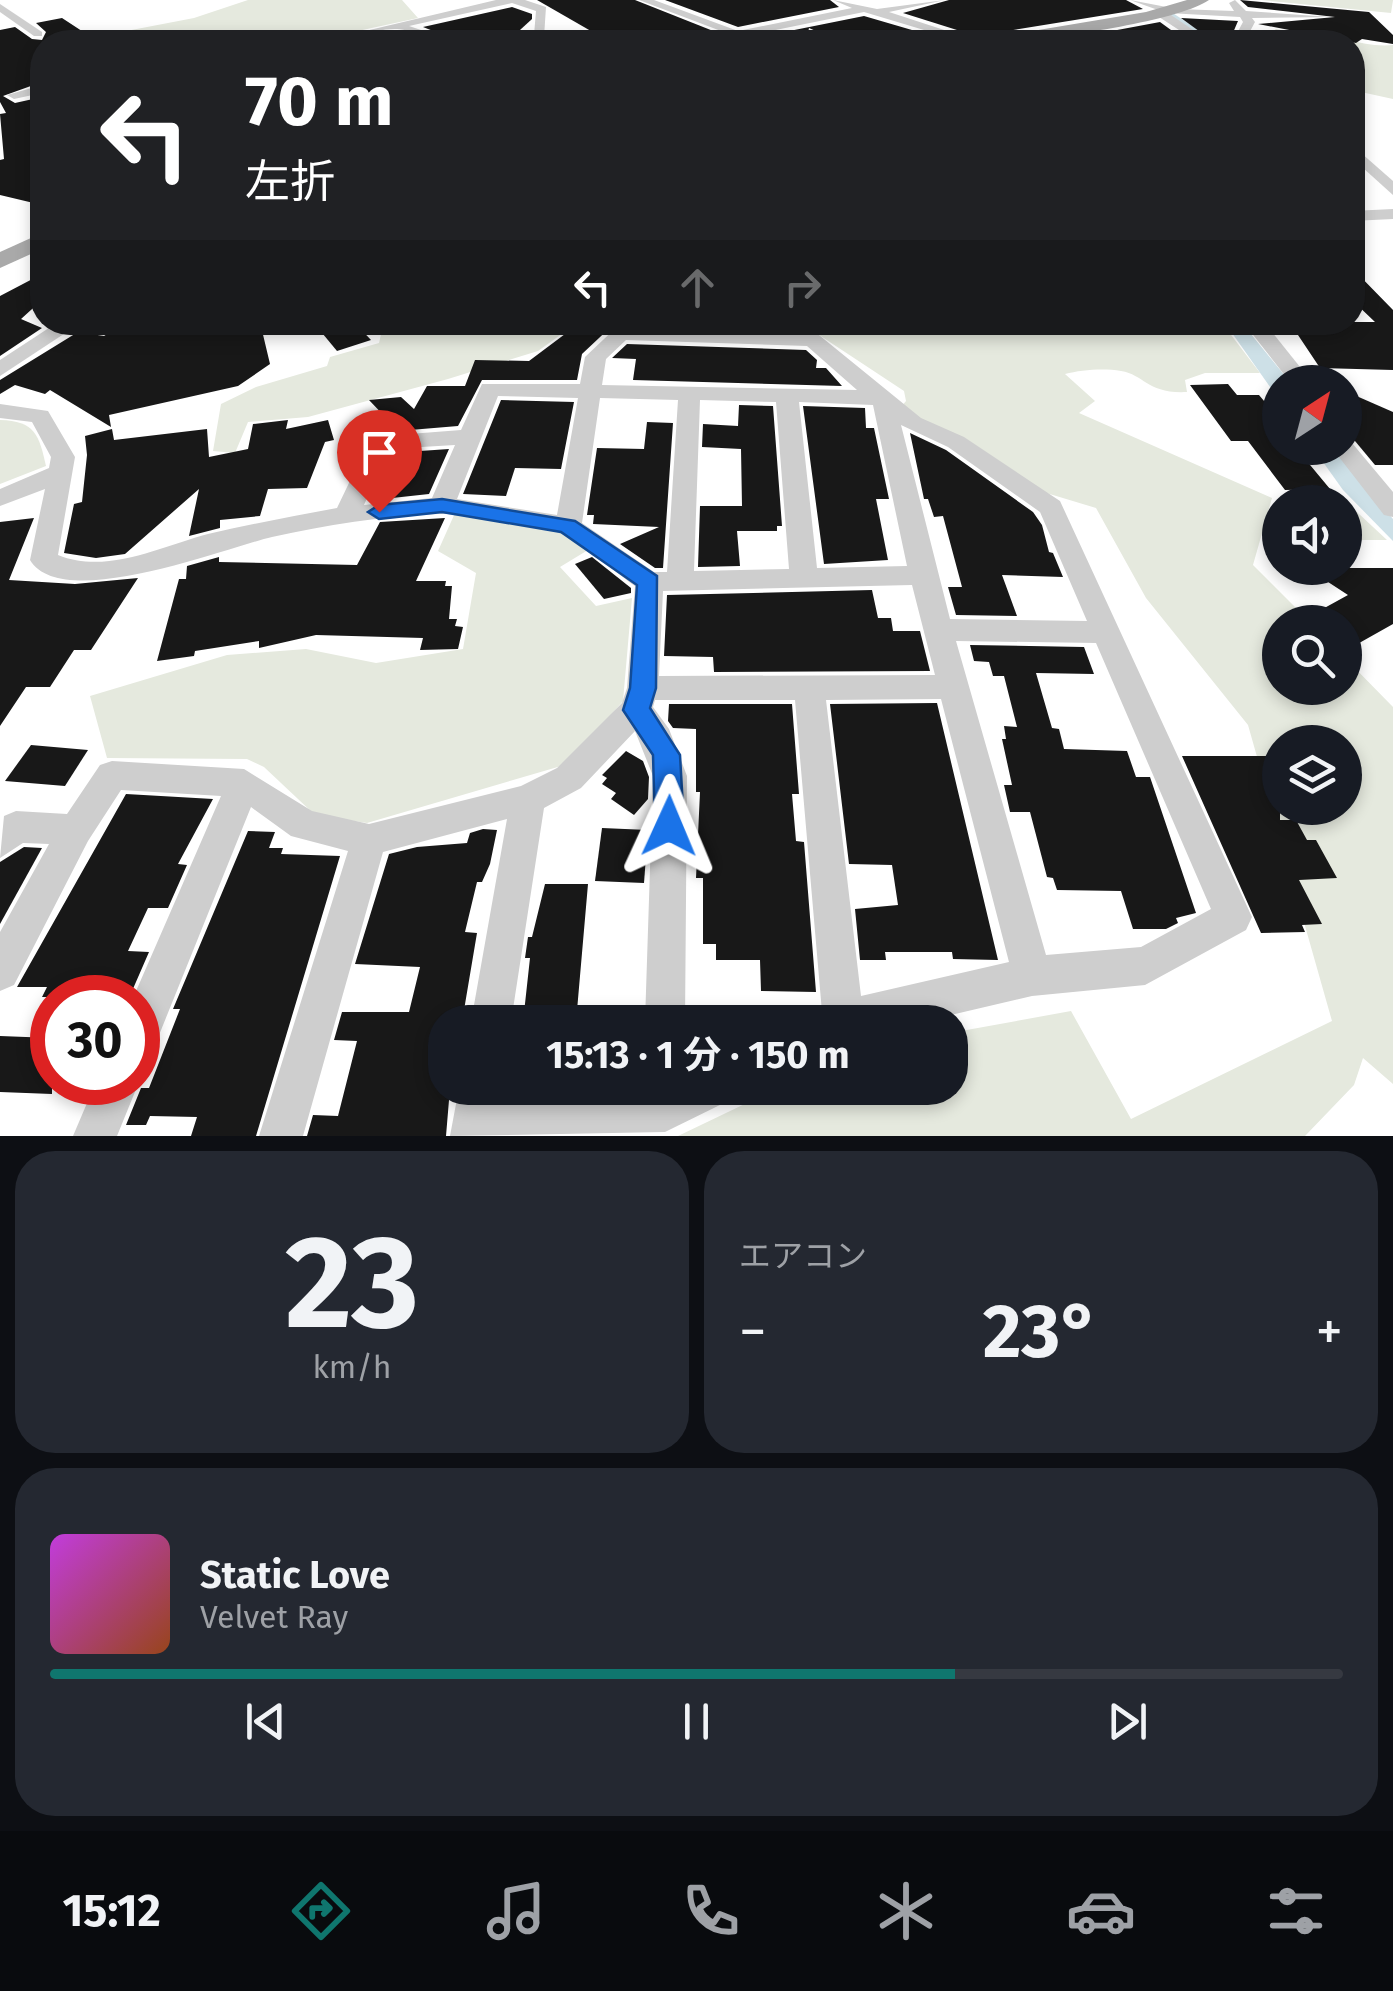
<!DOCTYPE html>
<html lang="ja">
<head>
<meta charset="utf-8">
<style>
  body { margin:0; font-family:"Fira Sans","Noto Sans JP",sans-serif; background:#242831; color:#f1f3f6; height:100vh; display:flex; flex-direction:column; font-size:38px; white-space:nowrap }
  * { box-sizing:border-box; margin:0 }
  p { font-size:32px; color:#9ea1a6 }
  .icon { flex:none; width:55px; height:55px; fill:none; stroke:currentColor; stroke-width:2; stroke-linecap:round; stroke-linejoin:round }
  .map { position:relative; height:1136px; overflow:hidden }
  .drawer { display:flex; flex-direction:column; gap:15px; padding:15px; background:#0d0f14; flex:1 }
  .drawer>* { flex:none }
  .guide { position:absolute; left:30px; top:30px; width:1335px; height:305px; border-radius:40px; box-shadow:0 5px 15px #0003; background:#202124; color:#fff; overflow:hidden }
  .needle { width:65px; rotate:36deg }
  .controls { position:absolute; left:1262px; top:365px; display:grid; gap:20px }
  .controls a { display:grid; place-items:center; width:100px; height:100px; border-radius:50%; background:#171b24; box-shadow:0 5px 15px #0003; font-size:50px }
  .speed { position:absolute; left:30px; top:975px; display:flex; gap:20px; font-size:50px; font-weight:700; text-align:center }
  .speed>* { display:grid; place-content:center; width:130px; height:130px; border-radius:50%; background:#171b24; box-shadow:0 5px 15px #0003; line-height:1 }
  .speed .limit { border:15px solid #d22; background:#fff; color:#111 }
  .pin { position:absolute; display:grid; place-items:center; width:85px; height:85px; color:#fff; margin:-102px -42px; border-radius:50% 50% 50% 0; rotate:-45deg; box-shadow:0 0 10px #0007 }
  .pin .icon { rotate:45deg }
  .me { position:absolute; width:110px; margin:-55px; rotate:1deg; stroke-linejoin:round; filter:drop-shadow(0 0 8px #0008) }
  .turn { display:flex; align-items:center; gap:35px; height:210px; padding:0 50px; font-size:45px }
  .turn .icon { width:130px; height:130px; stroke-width:2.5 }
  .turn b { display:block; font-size:70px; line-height:85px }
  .lanes { display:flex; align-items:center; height:95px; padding:0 50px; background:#0003; justify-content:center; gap:50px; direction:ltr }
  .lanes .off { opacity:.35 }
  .big { font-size:75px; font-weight:700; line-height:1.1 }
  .drawer .widget { flex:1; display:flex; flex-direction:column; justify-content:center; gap:15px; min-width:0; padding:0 35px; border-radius:40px; background:#242831 }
  .drawer .dial { align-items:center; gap:0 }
  .dial b { font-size:130px; line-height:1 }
  .song { display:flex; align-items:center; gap:30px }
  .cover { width:120px; height:120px; border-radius:15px; background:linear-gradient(135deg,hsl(290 70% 55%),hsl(20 70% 35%)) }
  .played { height:10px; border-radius:5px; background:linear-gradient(90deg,#0f766e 70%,#363941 70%) }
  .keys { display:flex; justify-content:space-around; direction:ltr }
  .heat { display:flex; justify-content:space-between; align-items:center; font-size:55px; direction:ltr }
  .drawer .tiles { flex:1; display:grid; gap:15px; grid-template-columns:1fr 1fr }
  .widget:last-child { grid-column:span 2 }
  .trip { position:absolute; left:428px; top:1005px; width:540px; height:100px; border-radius:40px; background:#171b24; box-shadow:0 5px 15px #0003; font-weight:700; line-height:100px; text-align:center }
  .menu { display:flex; height:160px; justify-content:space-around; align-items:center; background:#090b0e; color:#9ea1a6 }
  .menu .icon { width:70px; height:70px }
  .menu .on { color:#0f766e }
  .menu b { font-size:45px; color:#f1f3f6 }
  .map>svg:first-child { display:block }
</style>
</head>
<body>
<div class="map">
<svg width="1393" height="1136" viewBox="0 0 1393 1136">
  <rect width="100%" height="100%" fill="#fff"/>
  <g fill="#e5e9de" fill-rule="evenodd">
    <path d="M248 0H402L418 18 307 42H101L95 37 194 18Z"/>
    <path d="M1261 0H1393L1391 13Z"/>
    <path d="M1276 29 1312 36 1309 31C1339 35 1364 48 1393 45V99L1361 92 1353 76 1352 42 1260 41Z"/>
    <path d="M1045 322 1095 326 1222 323 1260 373H1205L1185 380 1187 392C1147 394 1145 375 1121 371 1103 368 1081 370 1065 374L1095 401 1079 413 1272 498 1253 565 1310 622H1280V688H1345V658L1393 707V1084L1363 1058 1354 1085 1305 1136H678L778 1088H950V1033L1071 1011 1131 1119 1332 1021 1248 725 1146 598 1096 508 1043 492 900 408 906 401 904 391 801 323ZM1280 742H1345V808H1280Z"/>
    <path d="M375 323H577L538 351 448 379 308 417 248 422 235 453 213 451 221 404 256 387 327 366 330 357 379 343 383 326Z"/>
    <path d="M0 420C35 421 39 435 46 466L0 484Z"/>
    <path d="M1303 500H1344L1387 540H1348L1345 502Z"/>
    <path d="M455 513 561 531 588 550 560 567 596 606 632 598 623 701 568 764 367 823 315 815 264 767 247 759 107 758 90 696 227 655 306 649 376 663 463 649 476 573 438 551Z"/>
  </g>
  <g fill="#cde0e7">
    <path d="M1225 323H1242L1290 382H1280V401Z"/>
    <path d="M1313 448H1333L1393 519V541L1343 490Z"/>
  </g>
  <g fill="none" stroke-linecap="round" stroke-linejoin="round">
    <path stroke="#cde0e7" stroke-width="4" d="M1172 15 1213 42"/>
  </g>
  <g fill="#181818">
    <path d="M537 0H635L741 42H610Z"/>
    <path d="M665 0H830L839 7 738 27Z"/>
    <path d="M949 0H1126L1143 9 976 36 903 13Z"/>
    <path d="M1240 0 1369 12 1393 35V44L1362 39 1356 43 1258 24 1335 17 1248 7Z"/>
    <path d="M512 7 532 14V19L507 42H461L423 27Z"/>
    <path d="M864 16 953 42H841L809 28 806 42H757L759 37Z"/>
    <path d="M62 18 91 37 42 42V82L3 96 15 103 42 97V205L0 195V160L4 159 0 114 6 113 0 102V30L15 27 32 39 42 40 46 32 36 23Z"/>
    <path d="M1181 18 1238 21 1232 35 1235 42H1214Z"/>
    <path d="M1160 22 1171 30 1150 42H1053Z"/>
    <path d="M397 33 409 35 435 42H362L361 39Z"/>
    <path d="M1352 268 1393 310V370L1320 368 1294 329H1305L1299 322H1375L1352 300Z"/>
    <path d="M42 274V300L21 319 42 328 0 356V296Z"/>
    <path d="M174 322H260L270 364 238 386 109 415 111 427 50 390 45 394 15 385 0 394V380L78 332 104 336 122 325 151 332Z"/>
    <path d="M313 322H354L371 340 337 351Z"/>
    <path d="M581 322H616L582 354 577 380H482L458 426 398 431 403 418 389 421 369 400 401 397 414 409 427 386H465L475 360 529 361Z"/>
    <path d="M648 322H775L778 329 647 324Z"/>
    <path d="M627 344 806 350 817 360 816 368H826L842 386 633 380 636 359 612 358Z"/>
    <path d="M1228 384 1237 395H1259L1280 420V448H1296L1330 489 1285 490 1248 441H1231L1190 385Z"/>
    <path d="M1345 391 1393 412V465H1375L1345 429Z"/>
    <path d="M501 400 574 402 561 469 515 468 506 496 463 494Z"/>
    <path d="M739 405 773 406 782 526H777V531H737L740 566 698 567 700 506H742L741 449 702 447 703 424 738 426Z"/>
    <path d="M803 406 865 408 866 428H874L889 499H876L888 560 824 564Z"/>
    <path d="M288 420 286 429 328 420 334 440 325 442 307 488 268 489 260 516 220 520V528L189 536 199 489 125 554 96 558 64 553 74 504 82 502 87 455 85 436 112 429 114 440 207 429 209 457 248 449 253 424Z"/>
    <path d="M647 422 673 423 663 568H655L620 544 659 527 593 524 594 515H587L597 448 644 449Z"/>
    <path d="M910 433 946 450 1033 512 1042 525 1049 552 1053 553 1063 577 1002 575 1017 616 956 615 948 587H962L943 516 934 517 928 499H924Z"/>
    <path d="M449 449 429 494 383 499V494L374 493 391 453Z"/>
    <path d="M34 518 9 580 75 584 138 578 91 650H74L50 687H26L0 726V522Z"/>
    <path d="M445 518 416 581H446L445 586H452L449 619H457L455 626 463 627 458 649 420 650 423 638 316 635 259 648V641L195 651 194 656 157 661 179 579H186L187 566 219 557V562L357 565 380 522Z"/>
    <path d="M592 557 631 588V593L604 599 575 564Z"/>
    <path d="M1348 568H1393V624L1345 651V622H1299L1348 595 1325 580Z"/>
    <path d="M872 590 878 618H891L893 631H920L930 671 714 672 713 657 664 656 667 595Z"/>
    <path d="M970 645 1084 647 1094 674 1036 673 1052 728 1059 729 1064 749 1127 751 1136 777H1150L1196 913 1176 918 1178 923 1166 929H1133L1121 891 1057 890 1053 878 1047 877 1030 812H1010L1004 785H1012L1002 739H1006L1004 726 1017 727 1004 676H993L989 662 974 661Z"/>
    <path d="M937 703 998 960 953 959 952 952H885L886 960H860L855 909 898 905 892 865 849 864 830 704Z"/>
    <path d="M669 704H792L799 794H792L796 841 804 842 816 992 761 991 760 960H716V944H703V878H696L700 792H696V729L673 728 668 721Z"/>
    <path d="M31 745 88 750 65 786 5 781Z"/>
    <path d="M626 751 643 761 649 777 648 799 634 815 611 799 616 793 602 784 607 778 602 775Z"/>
    <path d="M1182 756H1275L1280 766V820H1296L1307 840H1316L1337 878 1299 880 1322 924 1302 925 1305 932 1261 933Z"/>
    <path d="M126 794 213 799 178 864 187 865 168 908H148L128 951 149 952 129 998 42 997 47 987H17Z"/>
    <path d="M602 828 648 830 644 883 595 881Z"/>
    <path d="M483 829 497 830 490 864 482 882H477L465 932 477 933 462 1022H445V1088H450L446 1136H307L313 1115 338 1116 357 1041 334 1040 342 1012H409L420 967 355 964 389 854 417 847 467 843 470 833Z"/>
    <path d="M248 831 275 832 269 848H283L281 854 340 856 256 1136H191L197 1117 150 1116 146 1125H126L141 1088H149L180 1009H173Z"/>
    <path d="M24 847 42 848 0 924V862Z"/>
    <path d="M545 884H588L576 1022H523L530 958H525L528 937H532Z"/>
    <path d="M0 1036 52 1038V1094L0 1092Z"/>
  </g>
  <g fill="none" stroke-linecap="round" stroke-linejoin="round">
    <g fill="#cecece" fill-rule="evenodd">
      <path d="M496 0H525L546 7 544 37 534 35 536 11 512 3 409 26 457 42C436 42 413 30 397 29 371 28 345 44 319 42Z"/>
      <path d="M639 0H654L738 31 852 8 833 0 877 9 945 0 889 12 981 42H964L864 12 751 35 756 39 750 42Z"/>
      <path d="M1130 0 1177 9 1234 11 1229 3 1235 0 1246 11 1331 17 1252 18 1255 22 1247 37 1251 42H1239L1235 37 1243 22 1240 17 1168 13 1211 42H1198L1187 35 1154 42 1179 30 1156 15 1158 10Z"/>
      <path d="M0 4 42 32V36H34L0 12Z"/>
      <path d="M1073 25 1077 30 1043 42H1027Z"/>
      <path d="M42 85V93L14 99 7 95Z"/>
      <path d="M1352 145 1393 181V195L1352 158Z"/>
      <path d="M1393 209V219L1352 221V211Z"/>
      <path d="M58 322H82L0 376V360Z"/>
      <path d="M622 322H644L639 328 791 333 779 322H803L921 418 964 437 1060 501 1252 917 1246 930 1145 985 1032 996 921 1022H818L822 1012 795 700H655L653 707 669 729 687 776 685 1022H645L653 776 635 731 581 788 544 808 511 1022H471L507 819 383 852 303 1136H259L348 851 291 836 251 807 153 1050 138 1056V998H133L221 796 121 790 88 841 14 985 0 991V932L49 844 23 843 0 858 4 816 16 811 67 814 100 765 112 761 244 769 312 811 369 824 521 786 557 768 622 703 627 688 635 586C612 570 585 543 559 533 538 525 461 513 438 514 383 516 325 525 272 537 225 548 62 613 30 560L45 489 0 506V489L49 468 51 457 32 422 0 418V404L48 411 75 457 58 555C107 575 162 546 208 534 251 524 294 516 337 508L371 437 461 430 482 384H580L585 357ZM626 340 807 346 857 390 602 385 606 359ZM498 396 578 398 557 515 457 499ZM600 398 678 400 667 572H654L582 523ZM700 400 776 402 789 569 694 571ZM799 402 873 405 907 566 817 568ZM901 425 948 447 1040 512 1087 621 950 619ZM455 445 432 498 364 505 388 449ZM912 585 935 675 659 676 663 591ZM956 641 1096 643 1211 909 1141 947 1046 955ZM941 699 1009 962 861 996 826 700Z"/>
      <path d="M1243 322H1264L1312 382H1290Z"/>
      <path d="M1345 441 1352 443 1393 492V517L1384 515 1332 448H1345Z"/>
      <path d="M138 1078 139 1082 117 1136H73L96 1082H138Z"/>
      <path d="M459 1088H730L724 1103 665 1132 450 1136Z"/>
    </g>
    <g fill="#a9a9a9" fill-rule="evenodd">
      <path d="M1187 0H1209C1172 25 1013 45 966 42L1146 12Z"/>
      <path d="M42 233V249L0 268V252Z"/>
    </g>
  </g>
  <path fill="#1a73e8" stroke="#114b97" stroke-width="2.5" d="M442 499 575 521 657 576 656 688 650 708 680 755 684 826 680 835 669 839 659 835 655 826 653 755 623 710 630 688 637 585 561 532 442 512 379 519 368 512 379 505Z"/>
</svg>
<div class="controls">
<a><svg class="needle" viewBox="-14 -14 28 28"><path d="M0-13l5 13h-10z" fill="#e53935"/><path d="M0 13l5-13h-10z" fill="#9ea1a6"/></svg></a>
<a><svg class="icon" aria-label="sound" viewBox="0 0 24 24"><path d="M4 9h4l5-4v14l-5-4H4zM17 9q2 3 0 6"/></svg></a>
<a><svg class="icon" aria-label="search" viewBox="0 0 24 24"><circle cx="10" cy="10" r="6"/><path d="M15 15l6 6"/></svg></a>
<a><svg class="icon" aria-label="layers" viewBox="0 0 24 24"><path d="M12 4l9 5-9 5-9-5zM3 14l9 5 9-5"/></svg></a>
</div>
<div class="speed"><div class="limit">30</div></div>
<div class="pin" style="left:379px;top:512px;background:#d93025"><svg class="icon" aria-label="arrive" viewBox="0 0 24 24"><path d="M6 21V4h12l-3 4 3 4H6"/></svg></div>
<svg class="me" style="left:669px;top:826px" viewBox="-20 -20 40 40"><path d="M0-17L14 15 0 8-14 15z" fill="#1a73e8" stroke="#fff" stroke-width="4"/></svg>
<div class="trip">15:13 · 1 分 · 150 m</div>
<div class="guide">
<div class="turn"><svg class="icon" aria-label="left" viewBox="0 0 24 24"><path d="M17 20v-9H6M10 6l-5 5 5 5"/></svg><div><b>70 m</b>左折</div></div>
<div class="lanes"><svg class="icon" aria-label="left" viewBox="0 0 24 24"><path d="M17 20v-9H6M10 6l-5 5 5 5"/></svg><svg class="icon off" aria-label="ahead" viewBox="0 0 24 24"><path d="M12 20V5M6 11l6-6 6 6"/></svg><svg class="icon off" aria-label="right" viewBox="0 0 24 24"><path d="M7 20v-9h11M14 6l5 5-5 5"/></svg></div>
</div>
</div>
<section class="drawer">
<div class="tiles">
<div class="widget dial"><b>23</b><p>km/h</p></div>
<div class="widget"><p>エアコン</p>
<div class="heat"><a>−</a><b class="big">23°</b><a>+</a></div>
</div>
<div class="widget">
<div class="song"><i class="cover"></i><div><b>Static Love</b><p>Velvet Ray</p></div></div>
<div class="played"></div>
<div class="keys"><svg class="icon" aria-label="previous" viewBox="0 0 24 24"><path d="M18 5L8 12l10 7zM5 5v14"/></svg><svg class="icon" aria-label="pause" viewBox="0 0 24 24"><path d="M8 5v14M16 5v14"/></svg><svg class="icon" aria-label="next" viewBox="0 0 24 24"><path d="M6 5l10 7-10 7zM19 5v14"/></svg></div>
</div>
</div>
</section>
<nav class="menu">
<b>15:12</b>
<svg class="icon on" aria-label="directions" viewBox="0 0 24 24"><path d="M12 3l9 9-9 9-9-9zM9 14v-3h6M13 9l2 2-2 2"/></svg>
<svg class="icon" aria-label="music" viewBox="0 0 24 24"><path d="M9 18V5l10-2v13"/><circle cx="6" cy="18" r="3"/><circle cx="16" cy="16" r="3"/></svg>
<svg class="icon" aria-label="phone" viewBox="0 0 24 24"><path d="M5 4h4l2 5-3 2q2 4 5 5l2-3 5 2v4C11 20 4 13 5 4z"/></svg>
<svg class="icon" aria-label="climate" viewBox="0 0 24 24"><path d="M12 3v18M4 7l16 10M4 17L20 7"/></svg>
<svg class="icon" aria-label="car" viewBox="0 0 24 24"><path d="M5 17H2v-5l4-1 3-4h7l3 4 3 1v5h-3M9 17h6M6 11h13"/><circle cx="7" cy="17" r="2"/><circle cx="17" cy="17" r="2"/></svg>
<svg class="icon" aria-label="filters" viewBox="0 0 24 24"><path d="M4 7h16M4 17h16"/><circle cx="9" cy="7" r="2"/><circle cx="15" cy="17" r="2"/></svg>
</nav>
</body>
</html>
